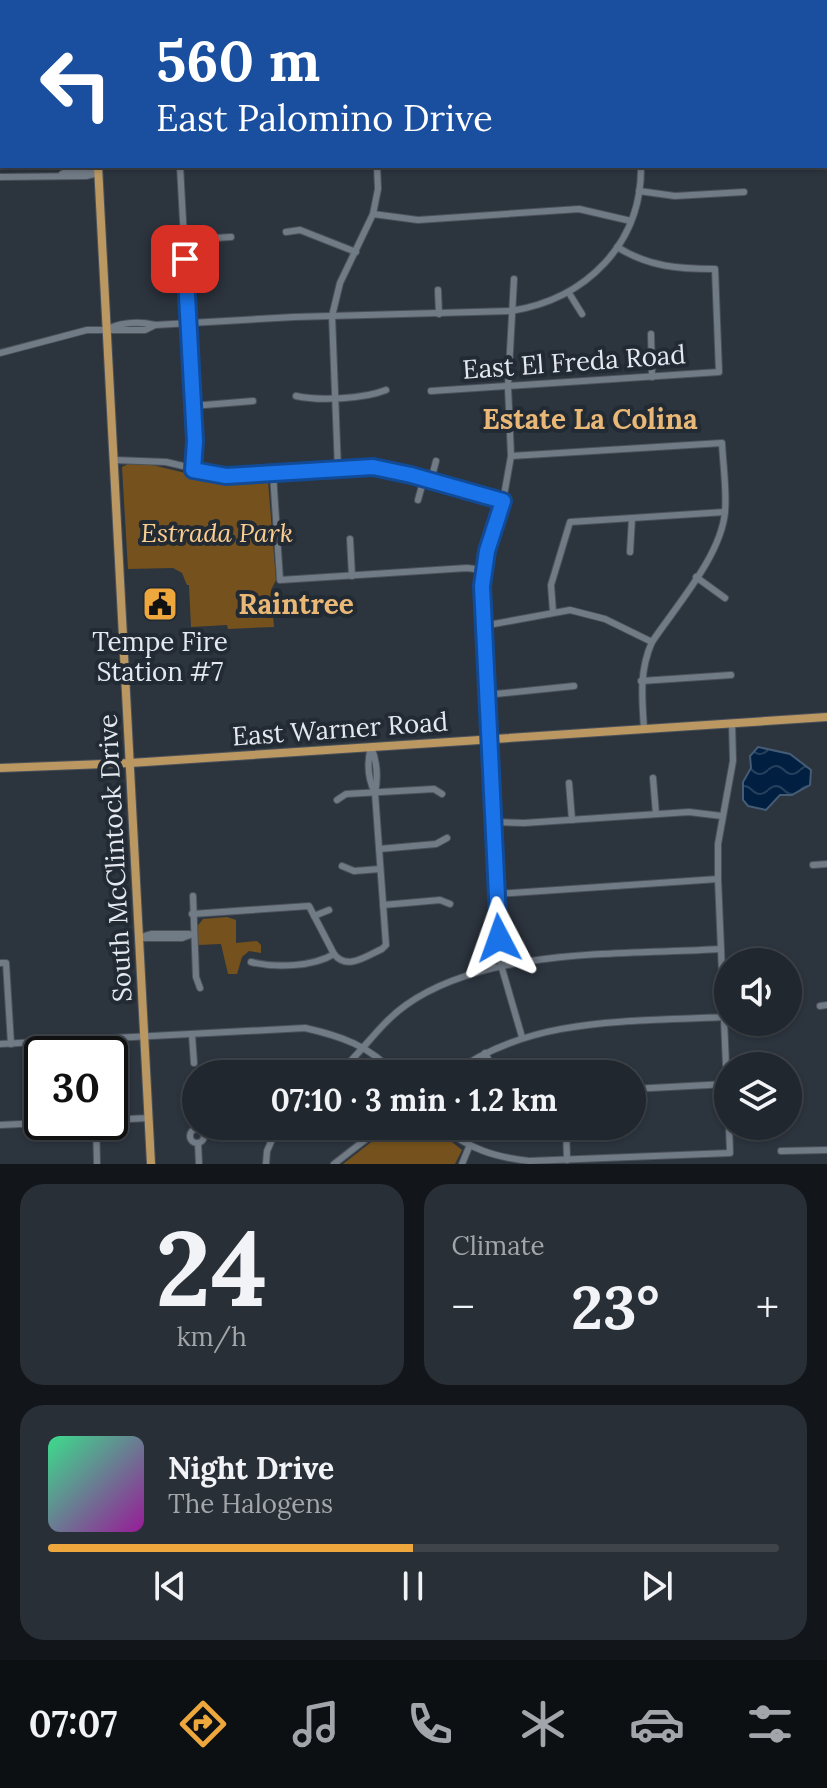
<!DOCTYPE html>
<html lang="en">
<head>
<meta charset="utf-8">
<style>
  body { margin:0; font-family:Lora,serif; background:#292f36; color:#f1f3f6; height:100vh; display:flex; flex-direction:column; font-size:30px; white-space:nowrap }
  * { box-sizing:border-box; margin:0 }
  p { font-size:26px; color:#a2a5aa }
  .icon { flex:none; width:44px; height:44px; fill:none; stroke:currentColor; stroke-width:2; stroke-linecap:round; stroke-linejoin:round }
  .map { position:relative; height:1164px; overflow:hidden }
  .side { display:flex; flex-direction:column; gap:20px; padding:20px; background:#121519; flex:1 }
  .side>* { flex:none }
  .top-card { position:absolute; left:0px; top:0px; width:828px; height:168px; box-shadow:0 2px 6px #0004,0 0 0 2px #3e444a; background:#1a4fa0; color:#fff; overflow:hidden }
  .controls { position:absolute; left:714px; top:948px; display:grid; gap:16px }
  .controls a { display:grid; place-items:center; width:88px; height:88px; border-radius:50%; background:#21272e; box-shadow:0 2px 6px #0004,0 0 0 2px #3e444a; font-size:40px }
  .speed { position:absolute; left:24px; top:1036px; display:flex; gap:16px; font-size:40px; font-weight:700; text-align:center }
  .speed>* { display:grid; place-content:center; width:104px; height:104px; border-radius:50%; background:#21272e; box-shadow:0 2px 6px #0004,0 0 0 2px #3e444a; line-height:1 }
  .speed .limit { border:4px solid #111; border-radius:12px; background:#fff; color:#111 }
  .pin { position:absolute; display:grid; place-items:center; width:68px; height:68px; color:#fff; margin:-34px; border-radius:16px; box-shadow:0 4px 12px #0006 }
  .me { position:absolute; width:88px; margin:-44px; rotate:356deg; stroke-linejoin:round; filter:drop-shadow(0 0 6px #0008) }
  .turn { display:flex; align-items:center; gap:28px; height:168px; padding:0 24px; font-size:36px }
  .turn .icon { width:104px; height:104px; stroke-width:2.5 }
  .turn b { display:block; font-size:56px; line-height:68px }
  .big { font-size:60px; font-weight:800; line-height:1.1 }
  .side .card { flex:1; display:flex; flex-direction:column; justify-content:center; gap:12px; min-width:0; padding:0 28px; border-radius:24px; background:#292f36 }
  .side .dial { align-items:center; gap:0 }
  .dial b { font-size:104px; line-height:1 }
  .song { display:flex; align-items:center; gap:24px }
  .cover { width:96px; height:96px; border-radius:12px; background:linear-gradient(135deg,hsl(150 70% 55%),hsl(300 70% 35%)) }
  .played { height:8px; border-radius:4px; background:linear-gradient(90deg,#eea73c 50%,#3e444a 50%) }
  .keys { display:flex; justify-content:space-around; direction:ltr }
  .heat { display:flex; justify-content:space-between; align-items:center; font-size:44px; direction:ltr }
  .side .tiles { flex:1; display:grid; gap:20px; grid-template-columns:1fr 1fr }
  .card:last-child { grid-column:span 2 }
  .trip { position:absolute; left:182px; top:1060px; width:464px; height:80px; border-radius:40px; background:#21272e; box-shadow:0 2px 6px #0004,0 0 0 2px #3e444a; font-weight:800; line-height:80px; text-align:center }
  .dock { display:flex; height:128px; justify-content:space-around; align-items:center; background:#0d1012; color:#a2a5aa }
  .dock .icon { width:56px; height:56px }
  .dock .on { color:#eea73c }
  .dock b { font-size:36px; color:#f1f3f6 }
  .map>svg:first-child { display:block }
</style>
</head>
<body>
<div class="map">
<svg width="827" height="1164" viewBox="0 0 827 1164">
  <defs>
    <pattern id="water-waves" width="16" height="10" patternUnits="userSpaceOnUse" patternTransform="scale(2)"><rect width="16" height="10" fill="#001f41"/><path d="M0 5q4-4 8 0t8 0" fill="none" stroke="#25405d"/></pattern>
  </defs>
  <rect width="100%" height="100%" fill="#2c343e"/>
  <g fill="#75521d">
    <path d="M144 463 202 477 268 481 276 580 271 590 274 627 228 629 227 625 191 627 189 585H187L182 573 173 568 128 569 122 467 128 464Z"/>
    <path d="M227 917 236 920V943L257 941 261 945V953L249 951 242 957 237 974H228L221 944 198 945 196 928 203 919Z"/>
    <path d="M392 1126H432L462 1150 455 1164H343Z"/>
  </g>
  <path fill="url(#water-waves)" stroke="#445c75" stroke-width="2" d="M758 747 790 754 811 770 810 785 792 795H780L766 810 748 806 743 800V782L751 768 750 756Z"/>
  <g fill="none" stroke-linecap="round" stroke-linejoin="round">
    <defs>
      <g id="minor">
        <path d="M327 0 328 2"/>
        <path d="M596 0 597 2"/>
        <path d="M700 0V2"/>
        <path d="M307 2 311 0"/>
        <path d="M450 2 454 0"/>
        <path d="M606 2 609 0"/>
        <path d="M0 60H2"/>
        <path d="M180 166 195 441 193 470"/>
        <path d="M62 174 68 171 96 172"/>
        <path d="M0 177 86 176 98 173"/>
        <path d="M639 191 675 196 744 192"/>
        <path d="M373 214 418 220 579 209 631 221"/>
        <path d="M286 232 300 230 356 252"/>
        <path d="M184 240 231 237"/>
        <path d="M514 279 508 387 511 456 503 501 487 551 482 586 492 822 501 965 522 1037"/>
        <path d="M438 290 439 314"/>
        <path d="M569 293 582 314"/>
        <path d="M107 329C123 322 138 321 155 325L294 317 511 311C586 299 642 244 641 166"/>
        <path d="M651 334 652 377"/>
        <path d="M0 353 87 330H145L155 325"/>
        <path d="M431 391 719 372 715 269C679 269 649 267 617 247"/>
        <path d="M296 396C319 401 364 399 386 390"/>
        <path d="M192 406 253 401"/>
        <path d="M511 456 722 443C723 465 727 490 725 512 721 556 676 606 652 642 639 671 642 698 644 729"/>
        <path d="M114 460 166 462 226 476 373 467 411 475 503 501"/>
        <path d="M338 470 332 316 340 283 373 214 378 189 377 166"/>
        <path d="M273 474 280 580 467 568 483 570"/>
        <path d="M431 480 436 461"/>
        <path d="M418 500 424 478"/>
        <path d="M350 539 352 576"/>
        <path d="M630 552 632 518"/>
        <path d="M696 577 725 598"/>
        <path d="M553 612 551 585 570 522 725 512"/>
        <path d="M483 626 570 610 605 619 652 642"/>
        <path d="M641 681 731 675"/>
        <path d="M486 695 574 686"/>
        <path d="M371 747C367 762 368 779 375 793"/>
        <path d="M653 778 656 814"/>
        <path d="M569 783 572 820"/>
        <path d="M337 800 346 794 434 789 442 794"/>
        <path d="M492 822 524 823 689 812 722 816"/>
        <path d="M379 849 436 844 447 838"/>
        <path d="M813 865 827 864"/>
        <path d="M342 866 354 871 380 869"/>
        <path d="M496 894 718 879"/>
        <path d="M193 896 196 977 200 988"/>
        <path d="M383 905 440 900 450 904"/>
        <path d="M192 914 309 906 334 954"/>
        <path d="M314 916 329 910"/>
        <path d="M141 937 151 934H189"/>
        <path d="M139 938H182L193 934"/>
        <path d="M251 962C275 968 313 967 334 954 347 971 366 956 382 949L386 945 375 793C378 778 377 761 371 747"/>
        <path d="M0 963H6L11 1044"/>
        <path d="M820 1006 827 1005"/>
        <path d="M192 1035 194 1063"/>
        <path d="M0 1044 305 1028C341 1036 370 1046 395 1074"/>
        <path d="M485 1053 496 1074"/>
        <path d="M337 1074C362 1053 379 1024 406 1005 488 947 624 955 721 949"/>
        <path d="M452 1074C530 1016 630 1022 724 1017"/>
        <path d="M632 1089 727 1084"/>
        <path d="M728 1113 718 879V844L733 761 732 723"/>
        <path d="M110 1120 148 1118"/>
        <path d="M96 1122 97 1164"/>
        <path d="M0 1125 63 1122"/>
        <path d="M442 1126C468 1149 495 1157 529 1161L730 1153 729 1126"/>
        <path d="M566 1126 567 1160"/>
        <circle cx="197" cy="1136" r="7"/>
        <path d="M198 1143 199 1164"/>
        <path d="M781 1151 827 1150"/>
        <path d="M266 1164 267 1151 278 1126"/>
        <path d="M334 1164 383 1126"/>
        <path d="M462 1164 469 1147"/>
      </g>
      <g id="major">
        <path d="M89 0V2"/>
        <path d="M98 166 151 1164"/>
        <path d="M0 768 130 763 827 717"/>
      </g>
    </defs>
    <use href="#minor" stroke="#4a5159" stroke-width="8"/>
    <use href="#major" stroke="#4a5159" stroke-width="10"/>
    <use href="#minor" stroke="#717b86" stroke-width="6"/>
    <use href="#major" stroke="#bb9762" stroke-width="8"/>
  </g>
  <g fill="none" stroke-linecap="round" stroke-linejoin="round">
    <defs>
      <path id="route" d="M185 259 195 441 193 470 226 476 373 467 411 475 503 501 487 551 482 586 499 938"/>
    </defs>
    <use href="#route" stroke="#114b97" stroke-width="20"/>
    <use href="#route" stroke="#1a73e8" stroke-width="14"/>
  </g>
  <defs>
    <symbol id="civic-square" viewBox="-11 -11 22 22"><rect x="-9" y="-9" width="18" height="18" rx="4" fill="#eea73c" stroke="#222a33"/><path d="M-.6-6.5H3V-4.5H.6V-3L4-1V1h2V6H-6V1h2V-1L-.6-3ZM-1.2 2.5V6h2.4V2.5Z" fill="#111"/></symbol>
  </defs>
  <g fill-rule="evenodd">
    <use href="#civic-square" x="140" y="584" width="40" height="40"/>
  </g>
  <g text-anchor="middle" stroke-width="8" stroke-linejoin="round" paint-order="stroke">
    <g font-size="26" fill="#e4e9ef" stroke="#222a33">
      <text transform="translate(574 362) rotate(-4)" y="9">East El Freda Road</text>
      <text transform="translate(340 729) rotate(-4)" y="9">East Warner Road</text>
      <text transform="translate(115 858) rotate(-93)" y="9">South McClintock Drive</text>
    </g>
    <g font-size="26" font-style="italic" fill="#fbcd90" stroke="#222a33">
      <text x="217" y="542">Estrada Park</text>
    </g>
    <g font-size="26" fill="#e4e9ef" stroke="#222a33">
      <text x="160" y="651">Tempe Fire<tspan x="160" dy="30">Station #7</tspan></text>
    </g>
    <g font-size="28" font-weight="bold" fill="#e9b877" stroke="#222a33">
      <text x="590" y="429">Estate La Colina</text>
      <text x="296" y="614">Raintree</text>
    </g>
  </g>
</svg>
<div class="controls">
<a><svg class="icon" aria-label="sound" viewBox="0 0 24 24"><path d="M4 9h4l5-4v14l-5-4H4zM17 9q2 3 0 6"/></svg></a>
<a><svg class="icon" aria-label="layers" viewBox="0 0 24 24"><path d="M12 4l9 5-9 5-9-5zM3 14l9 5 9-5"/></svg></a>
</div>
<div class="speed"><div class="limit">30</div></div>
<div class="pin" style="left:185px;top:259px;background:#d93025"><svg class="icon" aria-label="arrive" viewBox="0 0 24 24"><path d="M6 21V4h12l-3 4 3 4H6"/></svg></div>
<svg class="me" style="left:499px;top:938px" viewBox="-20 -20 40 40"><path d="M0-17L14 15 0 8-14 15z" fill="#1a73e8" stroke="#fff" stroke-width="4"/></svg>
<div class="trip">07:10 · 3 min · 1.2 km</div>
<div class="top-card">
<div class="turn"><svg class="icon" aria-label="left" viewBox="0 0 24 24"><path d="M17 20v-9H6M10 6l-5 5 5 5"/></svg><div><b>560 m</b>East Palomino Drive</div></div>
</div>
</div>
<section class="side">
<div class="tiles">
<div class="card dial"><b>24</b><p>km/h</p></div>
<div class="card"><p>Climate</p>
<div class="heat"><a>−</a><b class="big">23°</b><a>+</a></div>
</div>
<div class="card">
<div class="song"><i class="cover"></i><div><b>Night Drive</b><p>The Halogens</p></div></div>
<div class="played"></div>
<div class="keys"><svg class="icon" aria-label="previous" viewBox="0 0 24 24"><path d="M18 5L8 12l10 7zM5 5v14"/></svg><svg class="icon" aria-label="pause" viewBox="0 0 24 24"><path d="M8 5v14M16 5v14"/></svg><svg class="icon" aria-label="next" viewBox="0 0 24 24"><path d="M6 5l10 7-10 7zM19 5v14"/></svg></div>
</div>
</div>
</section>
<nav class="dock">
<b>07:07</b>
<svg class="icon on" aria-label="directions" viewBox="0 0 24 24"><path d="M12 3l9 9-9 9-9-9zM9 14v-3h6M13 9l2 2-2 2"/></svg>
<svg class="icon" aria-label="music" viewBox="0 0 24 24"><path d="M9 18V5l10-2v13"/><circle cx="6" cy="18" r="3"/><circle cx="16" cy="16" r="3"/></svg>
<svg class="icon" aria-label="phone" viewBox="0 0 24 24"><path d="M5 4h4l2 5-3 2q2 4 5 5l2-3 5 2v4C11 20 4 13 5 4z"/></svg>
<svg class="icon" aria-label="climate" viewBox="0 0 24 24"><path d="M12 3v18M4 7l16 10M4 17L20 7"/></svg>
<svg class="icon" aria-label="car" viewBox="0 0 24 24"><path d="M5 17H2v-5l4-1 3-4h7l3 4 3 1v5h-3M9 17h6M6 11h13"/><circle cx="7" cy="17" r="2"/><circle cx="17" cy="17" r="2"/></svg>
<svg class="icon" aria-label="filters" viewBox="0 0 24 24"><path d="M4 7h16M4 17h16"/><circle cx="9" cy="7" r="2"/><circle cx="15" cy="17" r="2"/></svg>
</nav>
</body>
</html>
